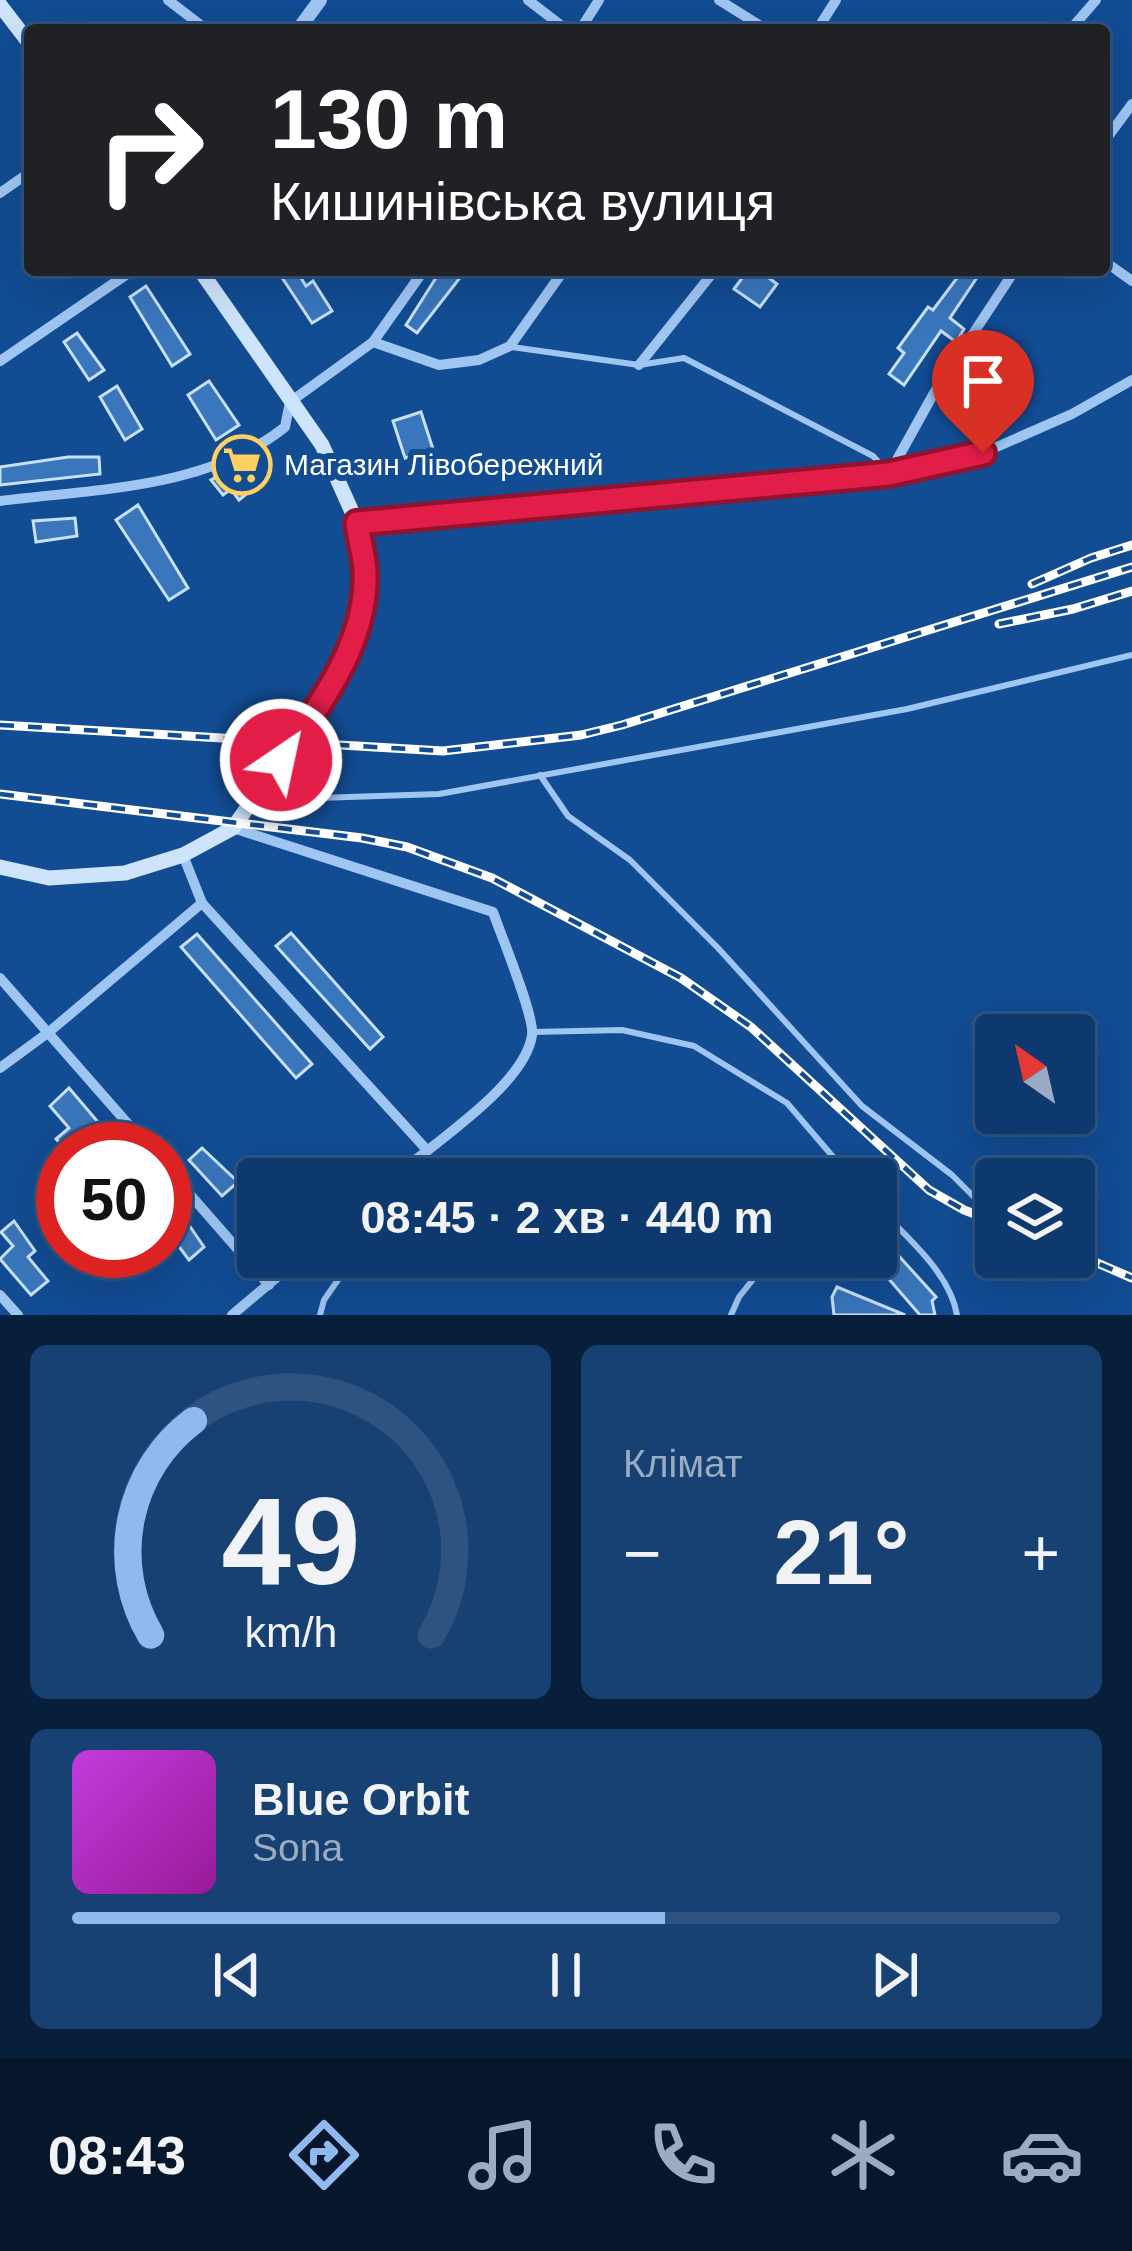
<!DOCTYPE html>
<html lang="uk">
<head>
<meta charset="utf-8">
<style>
  body { margin:0; font-family:Arial,sans-serif; background:#174073; color:#f1f3f6; height:100vh; display:flex; flex-direction:column; font-size:45px; white-space:nowrap }
  * { box-sizing:border-box; margin:0 }
  p { font-size:39px; color:#9bacc2 }
  .icon { flex:none; width:66px; height:66px; fill:none; stroke:currentColor; stroke-width:2; stroke-linecap:round; stroke-linejoin:round }
  .map { position:relative; height:1315px; overflow:hidden }
  .panel { display:flex; flex-direction:column; gap:30px; padding:30px; background:#081f3c; flex:1 }
  .panel>* { flex:none }
  .guide { position:absolute; left:24px; top:24px; width:1086px; height:252px; border-radius:12px; box-shadow:0 12px 48px #0002,0 0 0 3px #2e5381; background:#202124; color:#fff; overflow:hidden }
  .needle { width:78px; rotate:326deg }
  .controls { position:absolute; left:975px; top:1014px; display:grid; gap:24px }
  .controls a { display:grid; place-items:center; width:120px; height:120px; border-radius:12px; background:#0e396e; box-shadow:0 12px 48px #0002,0 0 0 3px #2e5381; font-size:60px }
  .speed { position:absolute; left:36px; top:1122px; display:flex; gap:24px; font-size:60px; font-weight:700; text-align:center }
  .speed>* { display:grid; place-content:center; width:156px; height:156px; border-radius:50%; background:#0e396e; box-shadow:0 12px 48px #0002,0 0 0 3px #2e5381; line-height:1 }
  .speed .limit { border:18px solid #d22; background:#fff; color:#111 }
  .pin { position:absolute; display:grid; place-items:center; width:102px; height:102px; color:#fff; margin:-123px -51px; border-radius:50% 50% 50% 0; rotate:-45deg; box-shadow:0 0 12px #0007 }
  .pin .icon { rotate:45deg }
  .me { position:absolute; width:132px; margin:-66px; rotate:34deg; stroke-linejoin:round; filter:drop-shadow(0 0 9px #0008) }
  .turn { display:flex; align-items:center; gap:42px; height:252px; padding:0 48px; font-size:54px }
  .turn .icon { width:156px; height:156px; stroke-width:2.5 }
  .turn b { display:block; font-size:84px; line-height:102px }
  .big { font-size:90px; font-weight:800; line-height:1.1 }
  .panel .widget { flex:1; display:flex; flex-direction:column; justify-content:center; gap:18px; min-width:0; padding:0 42px; border-radius:18px; background:#174073 }
  .panel .dial { align-items:center; gap:0 }
  .dial svg { height:312px; overflow:visible; fill:none; stroke:#2e5381; stroke-width:7; stroke-linecap:round; text-anchor:middle }
  .dial text { fill:#f1f3f6; stroke:none }
  .song { display:flex; align-items:center; gap:36px }
  .cover { width:144px; height:144px; border-radius:18px; background:linear-gradient(135deg,hsl(290 70% 55%),hsl(300 70% 35%)) }
  .played { height:12px; border-radius:6px; background:linear-gradient(90deg,#90b9f0 60%,#2e5381 60%) }
  .keys { display:flex; justify-content:space-around; direction:ltr }
  .heat { display:flex; justify-content:space-between; align-items:center; font-size:66px; direction:ltr }
  .panel .tiles { flex:1; display:grid; gap:30px; grid-template-columns:1fr 1fr }
  .widget:last-child { grid-column:span 2 }
  .trip { position:absolute; left:237px; top:1158px; width:660px; height:120px; border-radius:12px; background:#0e396e; box-shadow:0 12px 48px #0002,0 0 0 3px #2e5381; font-weight:800; line-height:120px; text-align:center }
  .tab-bar { display:flex; height:192px; justify-content:space-around; align-items:center; background:#06172c; color:#9bacc2 }
  .tab-bar .icon { width:84px; height:84px }
  .tab-bar .active { color:#90b9f0 }
  .tab-bar b { font-size:54px; color:#f1f3f6 }
  .map>svg:first-child { display:block }
</style>
</head>
<body>
<div class="map">
<svg width="1132" height="1315" viewBox="0 0 1132 1315">
  <rect width="100%" height="100%" fill="#124c93"/>
  <g fill="#3a76bc" stroke="#c7e0fd" stroke-width="3">
    <path d="M277 270H296L306 286 313 281 332 311 312 323Z"/>
    <path d="M441 270H466L417 333 406 325Z"/>
    <path d="M748 270H758L777 284 760 307 734 289Z"/>
    <path d="M963 270H982L950 318 964 329 956 342 941 331 904 385 889 374 904 353 898 348 928 307 933 310Z"/>
    <path d="M146 286 190 354 172 366 130 297Z"/>
    <path d="M77 333 104 370 89 380 64 342Z"/>
    <path d="M209 381 239 425 216 440 188 395Z"/>
    <path d="M117 386 142 429 125 440 100 397Z"/>
    <path d="M421 412 433 449 405 458 393 421Z"/>
    <path d="M99 457 100 474 0 485V467L68 457Z"/>
    <path d="M235 467 241 475 250 468 261 482 239 500 231 489 223 495 211 480Z"/>
    <path d="M138 505 188 588 169 600 116 520Z"/>
    <path d="M75 518 77 536 36 542 33 521Z"/>
    <path d="M291 933 383 1037 370 1049 276 946Z"/>
    <path d="M197 934 312 1064 296 1078 181 947Z"/>
    <path d="M69 1088 109 1135 125 1149H105L94 1136 79 1149H65L56 1139 69 1128 50 1106Z"/>
    <path d="M202 1148 238 1182 222 1196 189 1160Z"/>
    <path d="M165 1190 204 1247 189 1260 165 1228Z"/>
    <path d="M14 1221 35 1251 28 1257 48 1281 31 1295 0 1259 13 1246 1 1232Z"/>
    <path d="M898 1255 936 1297 932 1301 935 1315H920L881 1270Z"/>
    <path d="M837 1287 905 1315H834L832 1297Z"/>
  </g>
  <g fill="none" stroke-linecap="round" stroke-linejoin="round">
    <g stroke="#9fc6f3" stroke-width="6">
      <path d="M512 347 639 365 684 358 873 456 887 471"/>
      <path d="M540 775 568 816 630 860 718 948 862 1106 952 1175 996 1219"/>
      <path d="M258 800 439 794 907 709 1132 655"/>
      <path d="M533 1032 622 1030 694 1046 787 1103 852 1179"/>
      <path d="M876 1205C904 1235 950 1272 957 1315"/>
      <path d="M1074 1254 1132 1279"/>
      <path d="M320 1315 324 1300 354 1257"/>
      <path d="M731 1315 739 1297 771 1257"/>
    </g>
    <g stroke="#9fc6f3" stroke-width="10">
      <path d="M168 0 207 30"/>
      <path d="M528 0 567 30"/>
      <path d="M719 0 767 30"/>
      <path d="M580 30 599 0"/>
      <path d="M817 30 836 0"/>
      <path d="M1070 30 1096 0"/>
      <path d="M1104 142 1132 104"/>
      <path d="M0 193 30 172"/>
      <path d="M1104 261 1132 281"/>
      <path d="M373 342 439 365 479 360 510 346 564 270"/>
      <path d="M0 361 133 270"/>
      <path d="M639 365 715 270"/>
      <path d="M889 474 934 393 1015 270"/>
      <path d="M0 501C94 489 208 489 285 427L290 402 373 342 424 270"/>
      <path d="M357 523 889 474 983 453 1072 414 1132 380"/>
      <path d="M233 828 493 912C501 935 535 1017 532 1035 525 1086 429 1146 392 1179"/>
      <path d="M183 855 202 903 426 1149"/>
      <path d="M0 978 150 1149"/>
      <path d="M0 1068 49 1032 202 903"/>
      <path d="M165 1166 269 1285"/>
      <path d="M0 1295 18 1315"/>
      <path d="M232 1315 301 1257"/>
    </g>
    <path stroke="#9fc6f3" stroke-width="14" d="M298 30 320 0"/>
    <g stroke="#cee3fc" stroke-width="15">
      <path d="M0 5 30 44"/>
      <path d="M0 867 49 878 125 873 183 855 233 828 335 682 361 619 365 571 357 523 322 445 200 270"/>
    </g>
    <defs>
      <g id="rail">
        <path d="M1032 584 1091 558 1132 545"/>
        <path d="M999 624 1073 609 1132 591"/>
        <path d="M0 725 443 751 581 735 622 725 1132 567"/>
        <path d="M0 794 362 838 407 847 492 878 681 978 751 1027 929 1190 964 1210 996 1222"/>
        <path d="M1074 1253 1132 1278"/>
      </g>
    </defs>
    <use href="#rail" stroke="#fff" stroke-width="9"/>
    <use href="#rail" stroke="#124c93" stroke-width="4.5" stroke-dasharray="14" stroke-linecap="butt"/>
  </g>
  <g fill="none" stroke-linecap="round" stroke-linejoin="round">
    <defs>
      <path id="route" d="M281 760C320 704 368 643 365 571 364 555 359 539 357 523L889 474 983 453"/>
    </defs>
    <use href="#route" stroke="#92132f" stroke-width="30"/>
    <use href="#route" stroke="#e11d48" stroke-width="21"/>
  </g>
  <defs>
    <symbol id="supermarket-ring" viewBox="-11 -11 22 22"><circle r="9.5" fill="#124c93" stroke="#ffcf61" stroke-width="1.5"/><path d="M-6-5.5h2.5l.6 2H6L4.5 2H-2.5L-4.4-4H-6ZM-1.5 3.2a1.3 1.3 0 1 0 .1 0ZM3 3.2a1.3 1.3 0 1 0 .1 0Z" fill="#ffcf61"/></symbol>
  </defs>
  <g fill-rule="evenodd">
    <use href="#supermarket-ring" x="209" y="432" width="66" height="66"/>
  </g>
  <g text-anchor="middle" stroke-width="12" stroke-linejoin="round" paint-order="stroke">
    <g font-size="30" fill="#fff" stroke="#124c93" text-anchor="start">
      <text x="284" y="475">Магазин Лівобережний</text>
    </g>
  </g>
</svg>
<div class="controls">
<a><svg class="needle" viewBox="-14 -14 28 28"><path d="M0-13l5 13h-10z" fill="#e53935"/><path d="M0 13l5-13h-10z" fill="#9bacc2"/></svg></a>
<a><svg class="icon" aria-label="layers" viewBox="0 0 24 24"><path d="M12 4l9 5-9 5-9-5zM3 14l9 5 9-5"/></svg></a>
</div>
<div class="speed"><div class="limit">50</div></div>
<div class="pin" style="left:983px;top:453px;background:#d93025"><svg class="icon" aria-label="arrive" viewBox="0 0 24 24"><path d="M6 21V4h12l-3 4 3 4H6"/></svg></div>
<svg class="me" style="left:281px;top:760px" viewBox="-20 -20 40 40"><circle r="17" fill="#e11d48" stroke="#fff" stroke-width="3"/><path d="M0-11L8 9 0 5-8 9z" fill="#fff"/></svg>
<div class="trip">08:45 · 2 хв · 440 m</div>
<div class="guide">
<div class="turn"><svg class="icon" aria-label="right" viewBox="0 0 24 24"><path d="M7 20v-9h11M14 6l5 5-5 5"/></svg><div><b>130 m</b>Кишинівська вулиця</div></div>
</div>
</div>
<section class="panel">
<div class="tiles">
<div class="widget dial"><svg viewBox="0 0 100 80">
<path d="M14 69A42 42 0 1 1 86 69"/>
<path d="M14 69A42 42 0 0 1 25 14" stroke="#90b9f0"/>
<text x="50" y="56" font-size="32" font-weight="700">49</text>
<text x="50" y="72" font-size="11">km/h</text>
</svg></div>
<div class="widget"><p>Клімат</p>
<div class="heat"><a>−</a><b class="big">21°</b><a>+</a></div>
</div>
<div class="widget">
<div class="song"><i class="cover"></i><div><b>Blue Orbit</b><p>Sona</p></div></div>
<div class="played"></div>
<div class="keys"><svg class="icon" aria-label="previous" viewBox="0 0 24 24"><path d="M18 5L8 12l10 7zM5 5v14"/></svg><svg class="icon" aria-label="pause" viewBox="0 0 24 24"><path d="M8 5v14M16 5v14"/></svg><svg class="icon" aria-label="next" viewBox="0 0 24 24"><path d="M6 5l10 7-10 7zM19 5v14"/></svg></div>
</div>
</div>
</section>
<nav class="tab-bar">
<b>08:43</b>
<svg class="icon active" aria-label="directions" viewBox="0 0 24 24"><path d="M12 3l9 9-9 9-9-9zM9 14v-3h6M13 9l2 2-2 2"/></svg>
<svg class="icon" aria-label="music" viewBox="0 0 24 24"><path d="M9 18V5l10-2v13"/><circle cx="6" cy="18" r="3"/><circle cx="16" cy="16" r="3"/></svg>
<svg class="icon" aria-label="phone" viewBox="0 0 24 24"><path d="M5 4h4l2 5-3 2q2 4 5 5l2-3 5 2v4C11 20 4 13 5 4z"/></svg>
<svg class="icon" aria-label="climate" viewBox="0 0 24 24"><path d="M12 3v18M4 7l16 10M4 17L20 7"/></svg>
<svg class="icon" aria-label="car" viewBox="0 0 24 24"><path d="M5 17H2v-5l4-1 3-4h7l3 4 3 1v5h-3M9 17h6M6 11h13"/><circle cx="7" cy="17" r="2"/><circle cx="17" cy="17" r="2"/></svg>
</nav>
</body>
</html>
